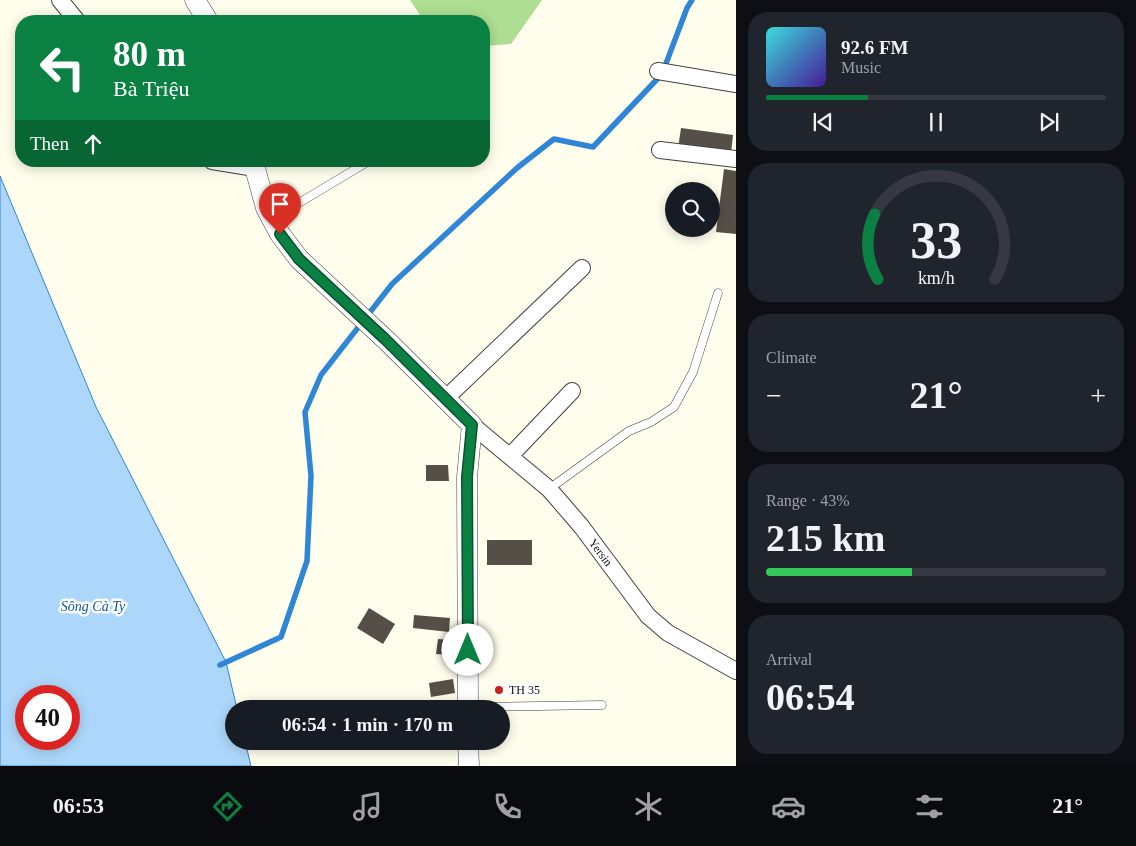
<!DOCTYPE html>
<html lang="en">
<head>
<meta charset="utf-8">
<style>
  body { margin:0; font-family:Georgia,serif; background:#20242c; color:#f1f3f6; height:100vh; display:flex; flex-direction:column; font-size:19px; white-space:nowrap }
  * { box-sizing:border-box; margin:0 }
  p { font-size:16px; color:#9ea1a6 }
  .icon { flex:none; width:28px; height:28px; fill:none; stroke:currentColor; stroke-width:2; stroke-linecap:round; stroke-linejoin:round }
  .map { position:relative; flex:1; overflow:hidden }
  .side { display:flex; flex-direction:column; gap:12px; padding:12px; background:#0d0f14; width:400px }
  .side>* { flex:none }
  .guide { position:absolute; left:15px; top:15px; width:475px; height:152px; border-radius:20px; box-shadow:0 2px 12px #0003; background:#0b8043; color:#fff; overflow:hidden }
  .buttons { position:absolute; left:665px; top:182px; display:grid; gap:10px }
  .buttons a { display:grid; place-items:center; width:55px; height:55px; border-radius:50%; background:#171b24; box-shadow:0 2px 12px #0003; font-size:25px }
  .speed { position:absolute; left:15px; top:685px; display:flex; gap:10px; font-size:25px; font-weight:700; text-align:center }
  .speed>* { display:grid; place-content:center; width:65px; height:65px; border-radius:50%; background:#171b24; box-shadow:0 2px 12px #0003; line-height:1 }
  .speed .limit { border:8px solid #d22; background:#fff; color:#111 }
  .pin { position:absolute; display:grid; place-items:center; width:42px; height:42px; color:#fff; margin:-51px -21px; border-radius:50% 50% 50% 0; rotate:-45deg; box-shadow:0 0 5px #0007 }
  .pin .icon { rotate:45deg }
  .me { position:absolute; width:55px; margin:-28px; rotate:0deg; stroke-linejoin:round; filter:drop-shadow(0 0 4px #0008) }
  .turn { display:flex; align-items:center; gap:18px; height:105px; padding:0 15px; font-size:22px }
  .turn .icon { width:65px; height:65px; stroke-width:2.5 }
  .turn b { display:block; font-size:35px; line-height:42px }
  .then { display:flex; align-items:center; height:48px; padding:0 15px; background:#0003; gap:10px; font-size:19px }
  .big { font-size:38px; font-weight:800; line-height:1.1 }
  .side .widget { flex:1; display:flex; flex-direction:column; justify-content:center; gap:8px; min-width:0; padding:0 18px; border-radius:20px; background:#20242c }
  .side .dial { align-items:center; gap:0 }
  .dial svg { height:130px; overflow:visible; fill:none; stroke:#363941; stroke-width:7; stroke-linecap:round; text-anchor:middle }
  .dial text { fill:#f1f3f6; stroke:none }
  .song { display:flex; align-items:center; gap:15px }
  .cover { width:60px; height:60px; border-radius:8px; background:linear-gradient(135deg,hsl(180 70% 55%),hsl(260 70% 35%)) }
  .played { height:5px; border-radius:2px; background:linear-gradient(90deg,#0b8043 30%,#363941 30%) }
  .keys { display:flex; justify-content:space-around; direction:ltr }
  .heat { display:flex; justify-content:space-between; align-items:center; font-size:28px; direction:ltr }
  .charge { height:8px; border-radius:4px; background:linear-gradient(90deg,#34c759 43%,#363941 0) }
  .trip { position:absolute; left:225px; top:700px; width:285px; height:50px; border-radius:25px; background:#171b24; box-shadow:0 2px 12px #0003; font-weight:800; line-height:50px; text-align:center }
  .tab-bar { display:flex; height:80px; justify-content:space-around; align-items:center; background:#090b0e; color:#9ea1a6 }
  .tab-bar .icon { width:35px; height:35px }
  .tab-bar .selected { color:#0b8043 }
  .tab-bar b { font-size:22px; color:#f1f3f6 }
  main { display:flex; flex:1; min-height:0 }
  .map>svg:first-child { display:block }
</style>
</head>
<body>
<main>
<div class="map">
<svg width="736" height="766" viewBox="0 0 736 766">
  <rect width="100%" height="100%" fill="#fffdec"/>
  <path fill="#adde91" d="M410 0H542L511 44 484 46V21H424Z"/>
  <path fill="#add7fa" stroke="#2f85d6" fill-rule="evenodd" d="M0 176 96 407 226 662 237 709H234V741H245L251 766H0ZM26 696H69V739H26Z"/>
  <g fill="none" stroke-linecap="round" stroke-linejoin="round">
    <path stroke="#2f85d6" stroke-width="5.5" d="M220 665 281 637 307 561 311 476 305 412 321 375 392 284 517 168 554 139 593 147 662 74 687 8 692 0"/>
  </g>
  <g fill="#564f48">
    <path d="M681 128 733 135 730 162 677 155Z"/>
    <path d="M724 169 736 171V234L716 232Z"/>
    <path d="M426 465H448L449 481H426Z"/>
    <rect x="487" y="540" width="45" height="25"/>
    <path d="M369 608 395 624 383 644 357 628Z"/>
    <path d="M414 615 450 618 449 632 413 628Z"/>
    <path d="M438 639 452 640 450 655 436 654Z"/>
    <path d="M453 679 455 693 431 697 429 683Z"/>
    <path d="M432 705 448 708V709H432Z"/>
  </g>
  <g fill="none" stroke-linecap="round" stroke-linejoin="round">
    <defs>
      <g id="service">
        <path d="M272 219 369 161"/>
        <path d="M549 489 629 431 651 422 674 407 693 372 718 293"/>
        <path d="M469 707 602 705"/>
      </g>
      <g id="minor">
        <path d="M60 0 77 21"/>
        <path d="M658 71 736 84"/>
        <path d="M660 150 736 159"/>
        <path d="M212 161 255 168"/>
        <path d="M445 399 582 268"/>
        <path id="s1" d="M472 425 549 489 581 526 648 616 668 633 736 671"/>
        <path d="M510 456 572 391"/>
      </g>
      <g id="tertiary">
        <path d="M195 0 208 21"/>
        <path d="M253 161 266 208 280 234 299 259 386 340 472 425 467 477 468 709"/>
        <path d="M468 741 469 766"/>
      </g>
    </defs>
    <use href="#service" stroke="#404040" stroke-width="9"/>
    <use href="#minor" stroke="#404040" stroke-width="18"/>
    <use href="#tertiary" stroke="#404040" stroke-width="21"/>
    <use href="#service" stroke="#fff" stroke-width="8"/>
    <use href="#minor" stroke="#fff" stroke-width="16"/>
    <use href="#tertiary" stroke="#fff" stroke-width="20"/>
  </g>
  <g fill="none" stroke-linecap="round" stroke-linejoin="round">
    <defs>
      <path id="route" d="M280 234 299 259 386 340 472 425 467 477 468 650"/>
    </defs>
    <use href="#route" stroke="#07532c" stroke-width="12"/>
    <use href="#route" stroke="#0b8043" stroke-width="9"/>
  </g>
  <circle fill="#c5221c" stroke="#fff" stroke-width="2" cx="499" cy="690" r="5"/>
  <g text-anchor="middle" stroke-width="5" stroke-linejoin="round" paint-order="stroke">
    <g font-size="12" fill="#0d0d0d" stroke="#fff">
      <text dy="4" stroke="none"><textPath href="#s1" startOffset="182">Yersin</textPath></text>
    </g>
    <g font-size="12" fill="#0d0d0d" stroke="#fff" text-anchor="start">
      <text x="509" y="694">TH 35</text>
    </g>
    <g font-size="14" font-style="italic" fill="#0e57a6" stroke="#fff">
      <text x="93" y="611">Sông Cà Ty</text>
    </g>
  </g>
</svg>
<div class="buttons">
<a><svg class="icon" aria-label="search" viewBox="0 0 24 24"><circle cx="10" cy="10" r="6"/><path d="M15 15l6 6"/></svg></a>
</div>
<div class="speed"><div class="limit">40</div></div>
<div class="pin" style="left:280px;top:234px;background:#d93025"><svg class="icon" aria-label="arrive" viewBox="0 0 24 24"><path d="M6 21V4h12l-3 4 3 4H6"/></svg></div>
<svg class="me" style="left:468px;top:650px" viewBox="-20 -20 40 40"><circle r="19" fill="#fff"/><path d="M0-13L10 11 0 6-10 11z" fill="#0b8043"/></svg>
<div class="trip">06:54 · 1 min · 170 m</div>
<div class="guide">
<div class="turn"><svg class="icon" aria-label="left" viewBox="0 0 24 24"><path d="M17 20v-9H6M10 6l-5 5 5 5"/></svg><div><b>80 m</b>Bà Triệu</div></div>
<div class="then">Then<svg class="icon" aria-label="ahead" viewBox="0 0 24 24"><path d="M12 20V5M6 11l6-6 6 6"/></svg></div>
</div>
</div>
<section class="side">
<div class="widget">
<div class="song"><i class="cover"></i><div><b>92.6 FM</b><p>Music</p></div></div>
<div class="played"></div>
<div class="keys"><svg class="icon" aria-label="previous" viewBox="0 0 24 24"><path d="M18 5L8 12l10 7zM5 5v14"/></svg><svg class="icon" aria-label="pause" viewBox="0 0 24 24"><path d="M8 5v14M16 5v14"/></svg><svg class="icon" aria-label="next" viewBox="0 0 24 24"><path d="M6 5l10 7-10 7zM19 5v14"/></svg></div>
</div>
<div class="widget dial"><svg viewBox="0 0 100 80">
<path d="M14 69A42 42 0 1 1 86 69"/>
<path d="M14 69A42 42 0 0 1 12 29" stroke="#0b8043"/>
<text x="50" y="56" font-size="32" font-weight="700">33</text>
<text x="50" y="72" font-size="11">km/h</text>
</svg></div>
<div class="widget"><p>Climate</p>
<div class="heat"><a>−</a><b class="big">21°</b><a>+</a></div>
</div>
<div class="widget"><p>Range · 43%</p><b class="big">215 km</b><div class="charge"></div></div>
<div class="widget"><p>Arrival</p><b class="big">06:54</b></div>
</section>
</main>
<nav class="tab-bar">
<b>06:53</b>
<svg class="icon selected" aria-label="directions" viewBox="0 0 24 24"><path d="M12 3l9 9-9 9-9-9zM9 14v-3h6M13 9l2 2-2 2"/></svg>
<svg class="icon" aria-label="music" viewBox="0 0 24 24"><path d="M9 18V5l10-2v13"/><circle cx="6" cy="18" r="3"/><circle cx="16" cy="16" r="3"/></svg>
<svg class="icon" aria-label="phone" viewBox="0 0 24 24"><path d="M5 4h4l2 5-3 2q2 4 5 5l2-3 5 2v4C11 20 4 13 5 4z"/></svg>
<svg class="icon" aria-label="climate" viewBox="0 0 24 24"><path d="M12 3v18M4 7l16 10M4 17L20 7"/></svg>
<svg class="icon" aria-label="car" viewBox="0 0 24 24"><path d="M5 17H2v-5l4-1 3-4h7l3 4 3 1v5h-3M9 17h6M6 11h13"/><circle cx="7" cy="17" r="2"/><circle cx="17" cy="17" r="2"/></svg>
<svg class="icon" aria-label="filters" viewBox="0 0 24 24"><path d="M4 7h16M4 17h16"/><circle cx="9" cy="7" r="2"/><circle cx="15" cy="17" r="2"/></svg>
<b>21°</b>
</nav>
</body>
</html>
